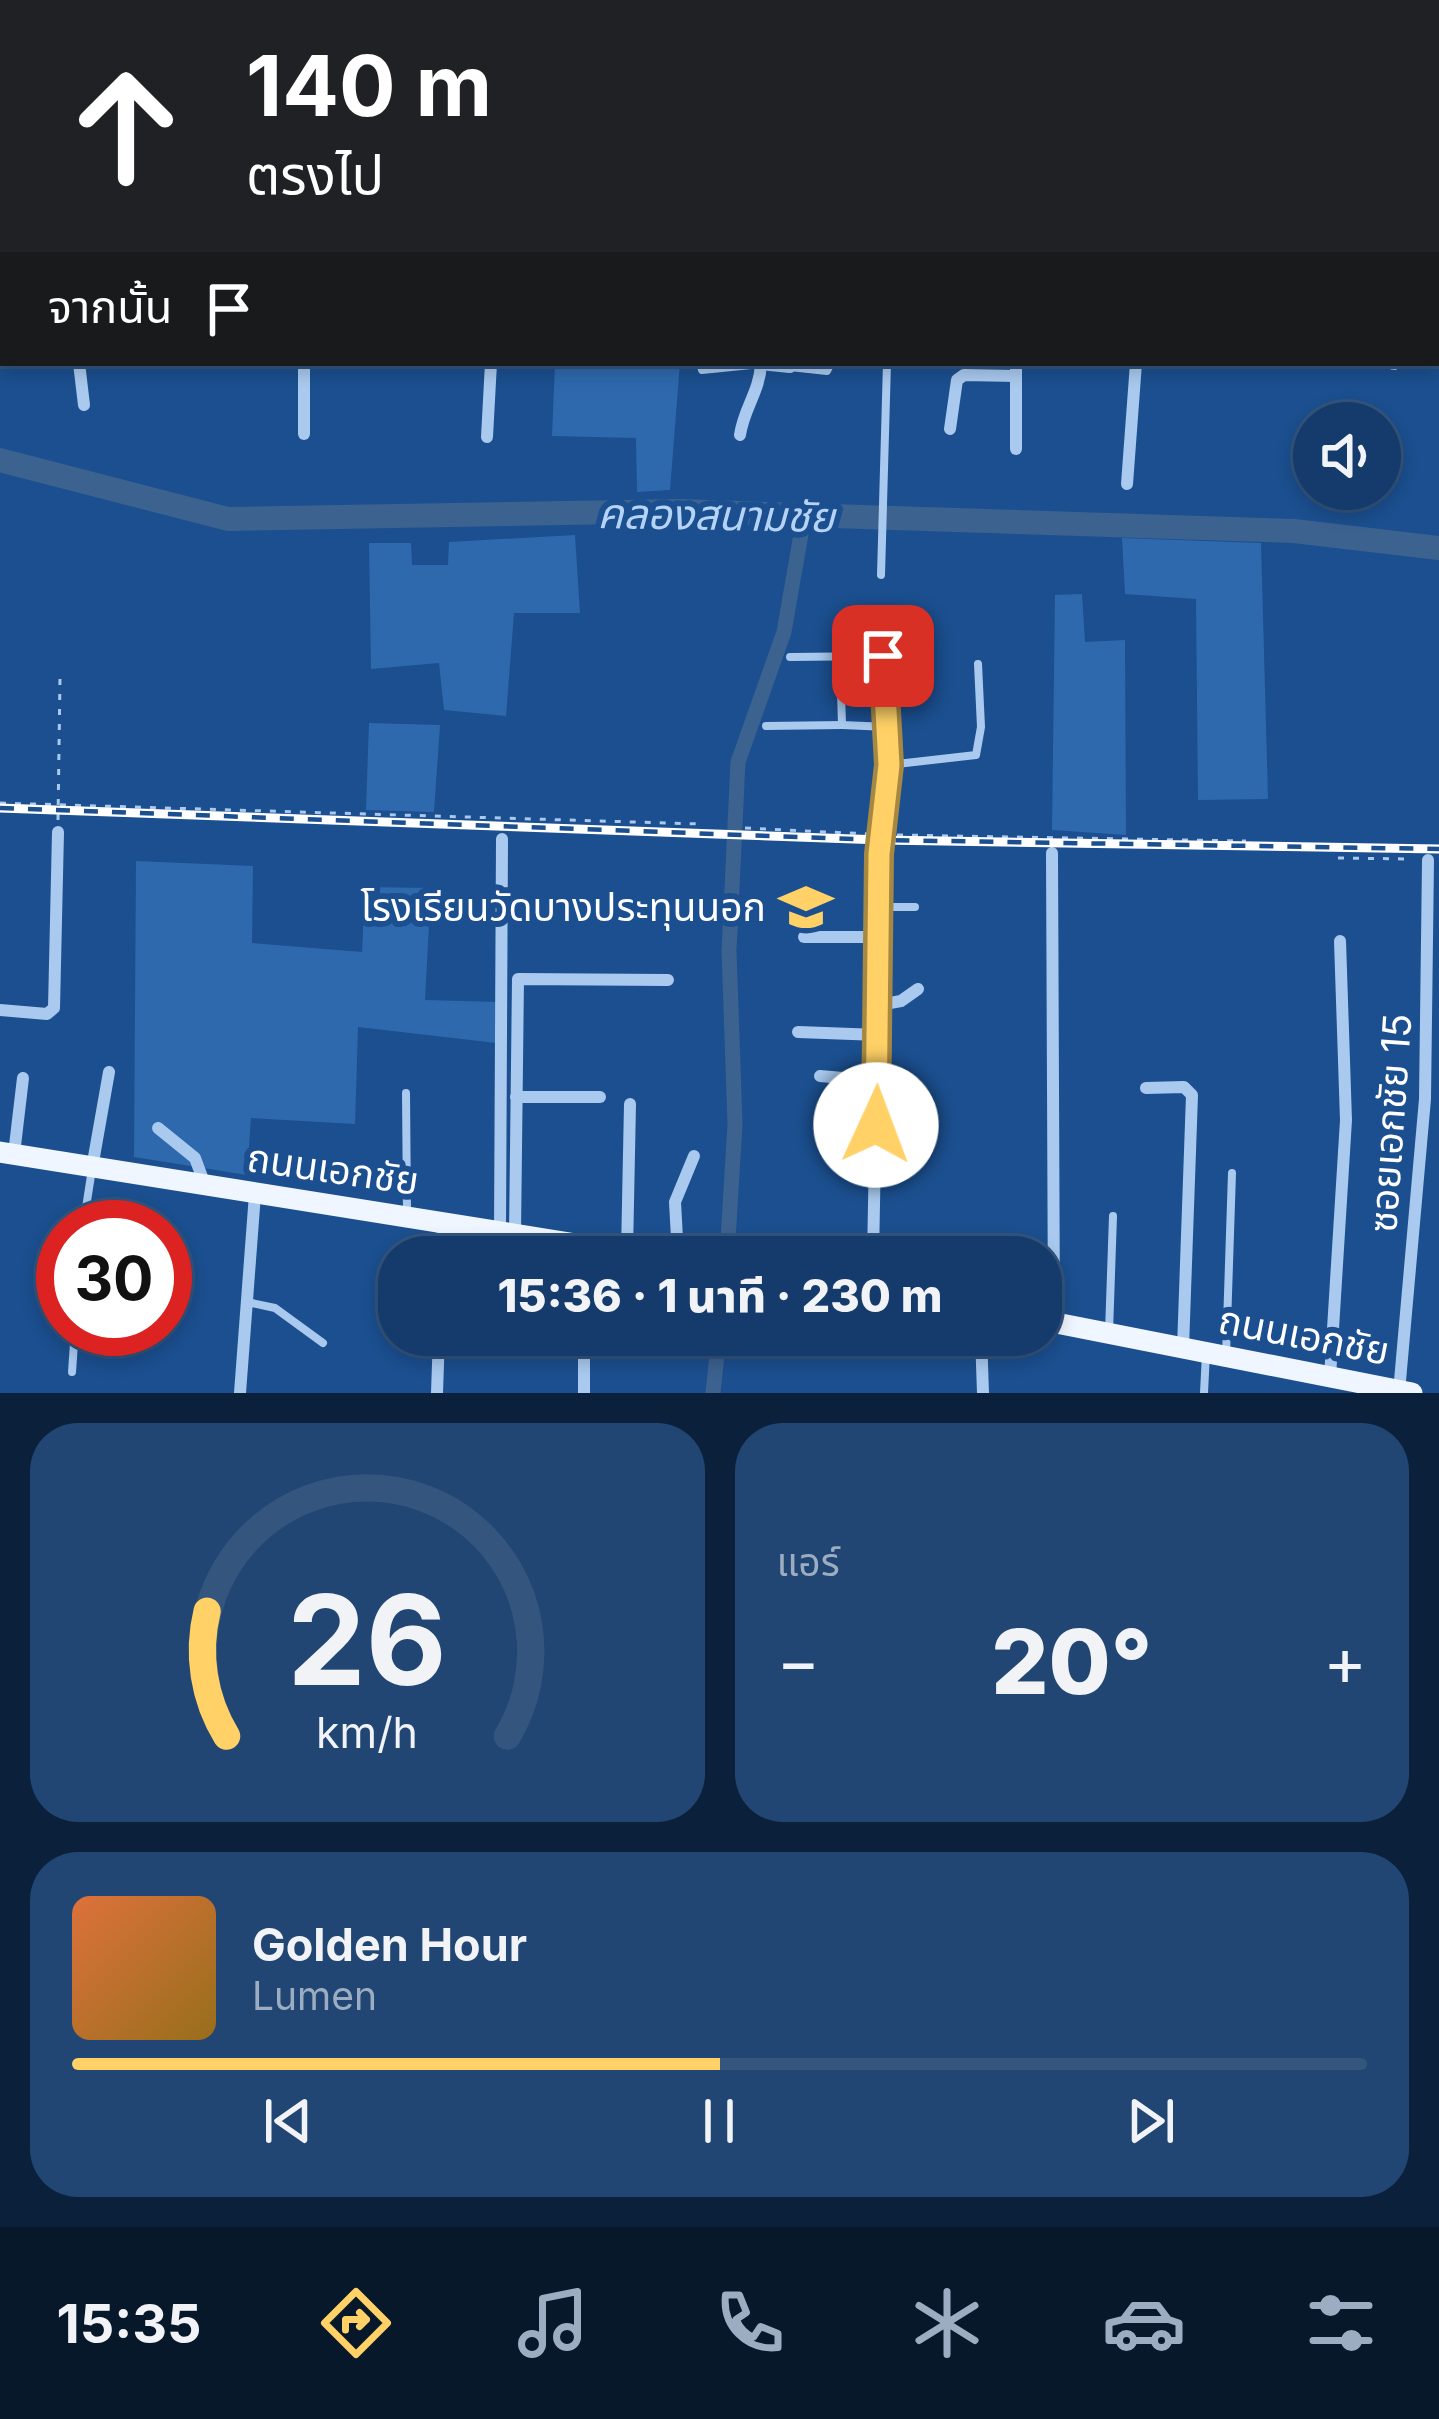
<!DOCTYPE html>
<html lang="th">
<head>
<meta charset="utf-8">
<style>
  body { margin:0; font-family:Inter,"Noto Sans Thai",sans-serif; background:#214673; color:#f1f3f6; height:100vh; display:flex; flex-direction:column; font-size:45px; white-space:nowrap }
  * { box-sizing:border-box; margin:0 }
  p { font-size:39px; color:#9dadc1 }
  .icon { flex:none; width:66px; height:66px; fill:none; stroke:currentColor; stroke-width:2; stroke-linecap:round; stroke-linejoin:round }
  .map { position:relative; height:1393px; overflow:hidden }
  .panel { display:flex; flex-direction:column; gap:30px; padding:30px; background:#0b203b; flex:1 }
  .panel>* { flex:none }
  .top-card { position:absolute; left:0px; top:0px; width:1440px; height:366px; box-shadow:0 6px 18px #0003,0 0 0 3px #33557e; background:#202124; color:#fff; overflow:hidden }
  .tools { position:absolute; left:1293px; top:402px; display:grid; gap:24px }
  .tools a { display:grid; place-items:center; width:108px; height:108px; border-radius:50%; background:#143b6b; box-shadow:0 6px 18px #0003,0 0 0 3px #33557e; font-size:60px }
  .speed { position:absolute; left:36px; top:1200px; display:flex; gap:24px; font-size:60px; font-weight:700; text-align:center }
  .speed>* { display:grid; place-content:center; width:156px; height:156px; border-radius:50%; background:#143b6b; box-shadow:0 6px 18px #0003,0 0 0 3px #33557e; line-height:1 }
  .speed .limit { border:18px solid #d22; background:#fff; color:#111 }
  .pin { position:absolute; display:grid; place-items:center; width:102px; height:102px; color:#fff; margin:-51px; border-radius:24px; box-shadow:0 6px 18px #0006 }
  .me { position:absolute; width:132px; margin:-66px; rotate:2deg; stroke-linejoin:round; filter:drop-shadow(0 0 9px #0008) }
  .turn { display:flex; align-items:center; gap:42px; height:252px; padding:0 48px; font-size:54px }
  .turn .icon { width:156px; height:156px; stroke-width:2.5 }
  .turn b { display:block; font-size:84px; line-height:102px }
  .then { display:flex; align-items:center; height:114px; padding:0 48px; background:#0003; gap:24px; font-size:45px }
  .big { font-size:90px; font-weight:800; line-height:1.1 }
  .panel .tile { flex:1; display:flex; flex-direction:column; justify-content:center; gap:18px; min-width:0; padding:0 42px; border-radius:48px; background:#214673 }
  .panel .dial { align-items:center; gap:0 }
  .dial svg { height:312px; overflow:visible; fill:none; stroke:#33557e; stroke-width:7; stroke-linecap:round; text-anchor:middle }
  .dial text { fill:#f1f3f6; stroke:none }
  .song { display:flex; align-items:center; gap:36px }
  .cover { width:144px; height:144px; border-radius:18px; background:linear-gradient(135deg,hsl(20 70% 55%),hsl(40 70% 35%)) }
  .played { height:12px; border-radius:6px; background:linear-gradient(90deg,#ffd166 50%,#33557e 50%) }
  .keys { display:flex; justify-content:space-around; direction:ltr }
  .heat { display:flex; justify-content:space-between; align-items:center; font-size:66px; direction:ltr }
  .panel .tiles { flex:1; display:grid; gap:30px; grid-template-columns:1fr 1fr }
  .tile:last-child { grid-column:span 2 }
  .trip { position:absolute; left:378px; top:1236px; width:684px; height:120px; border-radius:48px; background:#143b6b; box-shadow:0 6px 18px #0003,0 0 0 3px #33557e; font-weight:800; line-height:120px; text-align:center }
  .tab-bar { display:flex; height:192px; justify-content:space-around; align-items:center; background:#08182b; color:#9dadc1 }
  .tab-bar .icon { width:84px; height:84px }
  .tab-bar .on { color:#ffd166 }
  .tab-bar b { font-size:54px; color:#f1f3f6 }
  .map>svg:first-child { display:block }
</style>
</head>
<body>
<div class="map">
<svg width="1439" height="1393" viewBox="0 0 1439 1393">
  <rect width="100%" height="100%" fill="#1b4f8f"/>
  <g fill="#2e69ad">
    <path d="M555 363H680L670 490 637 492 636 438 552 436Z"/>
    <path d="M575 535 580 613H514L506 716 444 710 439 663 371 669 369 543H411L412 565H448L449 542Z"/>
    <path d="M1122 538 1261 543 1268 799 1198 800 1196 599 1125 594Z"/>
    <path d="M1082 594 1085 642 1125 640 1126 835 1052 830 1055 595Z"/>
    <path d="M369 723 440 725 434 812 366 810Z"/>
    <path d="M136 861 253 866 252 943 362 952 365 887 431 888 425 1000 498 1002 496 1043 358 1027 355 1124 251 1118 247 1175 134 1157Z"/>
  </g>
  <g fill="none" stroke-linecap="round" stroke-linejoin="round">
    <g stroke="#3c6290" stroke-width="15">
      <path d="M727 1257 735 1124 729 951 738 762 784 632 804 517"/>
      <path d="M713 1393 719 1335"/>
    </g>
    <path stroke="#3c6290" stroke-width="24" d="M0 460 228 519 680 511 1294 531 1439 548"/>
    <g stroke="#a9c9ee" stroke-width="3" stroke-dasharray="6 9" stroke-linecap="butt">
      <path d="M1437 362H1439"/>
      <path d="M1346 363 1400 369 1419 363"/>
      <path d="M0 803 700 824"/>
      <path d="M58 820 60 678"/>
      <path d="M745 828 869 834"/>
      <path d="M897 835 1246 841"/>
      <path d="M1338 858 1413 859"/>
    </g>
    <g stroke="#a9c9ee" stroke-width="8">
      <path d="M700 363 702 370 761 364"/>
      <path d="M790 367 827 371 831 363"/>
      <path d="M881 575 887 363"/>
      <path d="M790 657 883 656 888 765 881 834"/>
      <path d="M840 657 842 725 888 727"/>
      <path d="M766 726 842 725"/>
      <path d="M888 765 976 755 981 727 978 664"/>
      <path d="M881 907H915"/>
      <path d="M406 1093 407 1211"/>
      <path d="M83 1227 92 1169"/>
      <path d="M941 1257 954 1245 982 1246"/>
      <path d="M247 1302 275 1308 323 1343"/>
      <path d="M1109 1332 1113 1216"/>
      <path d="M1226 1355 1232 1173"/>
      <path d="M72 1372 75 1329"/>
      <path d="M1204 1393 1206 1353"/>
    </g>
    <g stroke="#a9c9ee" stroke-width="12">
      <path d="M37 0V3"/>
      <path d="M300 0V3"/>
      <path d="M454 3 455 0"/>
      <path d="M712 3V0"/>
      <path d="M747 3 748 0"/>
      <path d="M807 3V0"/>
      <path d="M897 3V0"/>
      <path d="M972 3V0"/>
      <path d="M1161 3V0"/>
      <path d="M1304 3 1305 0"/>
      <path d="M1393 3V0"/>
      <path d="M1437 108 1439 109"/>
      <path d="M79 363 84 405"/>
      <path d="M1016 363V449"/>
      <path d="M761 364 790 367"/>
      <path d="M950 429 957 380 964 375 1016 376"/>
      <path d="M304 434V363"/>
      <path d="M740 435C744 407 760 392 761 363"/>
      <path d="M487 437 491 363"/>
      <path d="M1127 484 1136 363"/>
      <path d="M1052 853 1054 1322"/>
      <path d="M804 937H879"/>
      <path d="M879 1005 901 1001 918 989"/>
      <path d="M0 1010 47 1014 54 1008 58 832"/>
      <path d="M798 1032 879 1035"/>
      <path d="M820 1076 877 1081"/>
      <path d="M1146 1088 1184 1087 1192 1095 1183 1348"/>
      <path d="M516 1097H600"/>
      <path d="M158 1128 195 1158 205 1185"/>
      <path d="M14 1154 23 1078"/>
      <path d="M92 1168 109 1072"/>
      <path d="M500 1231 502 839"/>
      <path d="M515 1234 518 979 668 980"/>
      <path d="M627 1252 630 1104"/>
      <path d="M442 1257 443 1222"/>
      <path d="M678 1257 675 1202 694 1156"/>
      <path d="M873 1257 881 834"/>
      <path d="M584 1335V1393"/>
      <path d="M981 1335 983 1393"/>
      <path d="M439 1350 490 1349"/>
      <path d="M1330 1377 1346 1120 1340 941"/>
      <path d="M1399 1392 1425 1099 1428 860"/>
      <path d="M240 1393 255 1194"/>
      <path d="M437 1393 439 1335"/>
    </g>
    <g stroke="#f0f6ff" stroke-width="21">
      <path d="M0 1152 657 1257"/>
      <path d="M1041 1320 1412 1393"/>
    </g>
    <defs>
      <path id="rail" d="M0 808 882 840 1439 849"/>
    </defs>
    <use href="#rail" stroke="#fff" stroke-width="9"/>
    <use href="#rail" stroke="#1b4f8f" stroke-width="4.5" stroke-dasharray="14" stroke-linecap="butt"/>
  </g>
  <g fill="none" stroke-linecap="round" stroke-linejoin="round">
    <defs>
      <path id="route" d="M876 1125 879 854 889 765 883 656"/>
    </defs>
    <use href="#route" stroke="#a68842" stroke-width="30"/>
    <use href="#route" stroke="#ffd166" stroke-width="21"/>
  </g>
  <defs>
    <symbol id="school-bare" viewBox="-9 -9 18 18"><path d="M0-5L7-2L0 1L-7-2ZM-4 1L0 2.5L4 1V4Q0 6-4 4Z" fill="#ffd166" stroke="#1b4f8f" stroke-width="2.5" paint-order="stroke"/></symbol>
  </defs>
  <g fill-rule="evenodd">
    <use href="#school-bare" x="768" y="869" width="76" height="76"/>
  </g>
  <g text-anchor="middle" stroke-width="12" stroke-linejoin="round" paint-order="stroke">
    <g font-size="39" fill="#fff" stroke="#1b4f8f" text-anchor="end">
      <text x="766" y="921">โรงเรียนวัดบางประทุนนอก</text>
    </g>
    <g font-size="39" fill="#fff" stroke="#1b4f8f">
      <text transform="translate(1390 1123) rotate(-86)" y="14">ซอยเอกชัย 15</text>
      <text transform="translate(333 1169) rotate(8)" y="14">ถนนเอกชัย</text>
      <text transform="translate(1304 1335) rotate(11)" y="14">ถนนเอกชัย</text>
    </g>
    <g font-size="42" font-style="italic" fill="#b5d3f5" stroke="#1b4f8f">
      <text transform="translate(716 515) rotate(1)" y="15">คลองสนามชัย</text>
    </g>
  </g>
</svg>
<div class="tools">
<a><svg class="icon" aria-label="sound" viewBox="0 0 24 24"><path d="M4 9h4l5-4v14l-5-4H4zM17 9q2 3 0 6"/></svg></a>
</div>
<div class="speed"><div class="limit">30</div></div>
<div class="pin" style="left:883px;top:656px;background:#d93025"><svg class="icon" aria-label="arrive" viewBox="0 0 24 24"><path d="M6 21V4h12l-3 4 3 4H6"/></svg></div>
<svg class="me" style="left:876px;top:1125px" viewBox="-20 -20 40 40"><circle r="19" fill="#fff"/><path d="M0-13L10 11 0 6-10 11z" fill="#ffd166"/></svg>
<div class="trip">15:36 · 1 นาที · 230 m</div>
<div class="top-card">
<div class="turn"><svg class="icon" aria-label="ahead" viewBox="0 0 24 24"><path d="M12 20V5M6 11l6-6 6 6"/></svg><div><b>140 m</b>ตรงไป</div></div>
<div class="then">จากนั้น<svg class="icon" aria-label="arrive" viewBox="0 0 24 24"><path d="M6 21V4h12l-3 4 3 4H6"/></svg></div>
</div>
</div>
<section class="panel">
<div class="tiles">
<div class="tile dial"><svg viewBox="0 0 100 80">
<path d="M14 69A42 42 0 1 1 86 69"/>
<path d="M14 69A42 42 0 0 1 9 37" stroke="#ffd166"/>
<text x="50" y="56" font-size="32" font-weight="700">26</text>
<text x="50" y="72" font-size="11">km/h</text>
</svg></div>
<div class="tile"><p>แอร์</p>
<div class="heat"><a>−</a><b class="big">20°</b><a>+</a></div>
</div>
<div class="tile">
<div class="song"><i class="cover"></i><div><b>Golden Hour</b><p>Lumen</p></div></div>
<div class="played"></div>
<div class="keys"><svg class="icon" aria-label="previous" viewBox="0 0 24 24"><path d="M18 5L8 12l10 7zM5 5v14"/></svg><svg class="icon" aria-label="pause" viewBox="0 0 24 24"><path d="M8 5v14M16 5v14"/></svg><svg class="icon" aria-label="next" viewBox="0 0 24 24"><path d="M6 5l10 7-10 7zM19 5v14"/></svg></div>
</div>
</div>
</section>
<nav class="tab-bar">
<b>15:35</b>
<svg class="icon on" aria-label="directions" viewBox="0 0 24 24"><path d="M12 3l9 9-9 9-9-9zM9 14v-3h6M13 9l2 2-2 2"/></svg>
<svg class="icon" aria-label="music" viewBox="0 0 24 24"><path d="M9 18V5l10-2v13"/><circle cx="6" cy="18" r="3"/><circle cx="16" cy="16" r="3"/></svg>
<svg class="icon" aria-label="phone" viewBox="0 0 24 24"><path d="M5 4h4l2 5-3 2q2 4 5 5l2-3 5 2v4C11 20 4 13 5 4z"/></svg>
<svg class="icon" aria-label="climate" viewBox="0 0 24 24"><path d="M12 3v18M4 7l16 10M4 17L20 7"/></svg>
<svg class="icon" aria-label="car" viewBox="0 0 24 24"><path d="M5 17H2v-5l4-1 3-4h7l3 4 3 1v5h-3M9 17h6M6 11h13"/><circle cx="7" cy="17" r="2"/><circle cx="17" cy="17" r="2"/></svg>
<svg class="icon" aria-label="filters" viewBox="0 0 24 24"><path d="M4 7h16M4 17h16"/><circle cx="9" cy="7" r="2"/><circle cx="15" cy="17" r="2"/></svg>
</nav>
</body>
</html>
